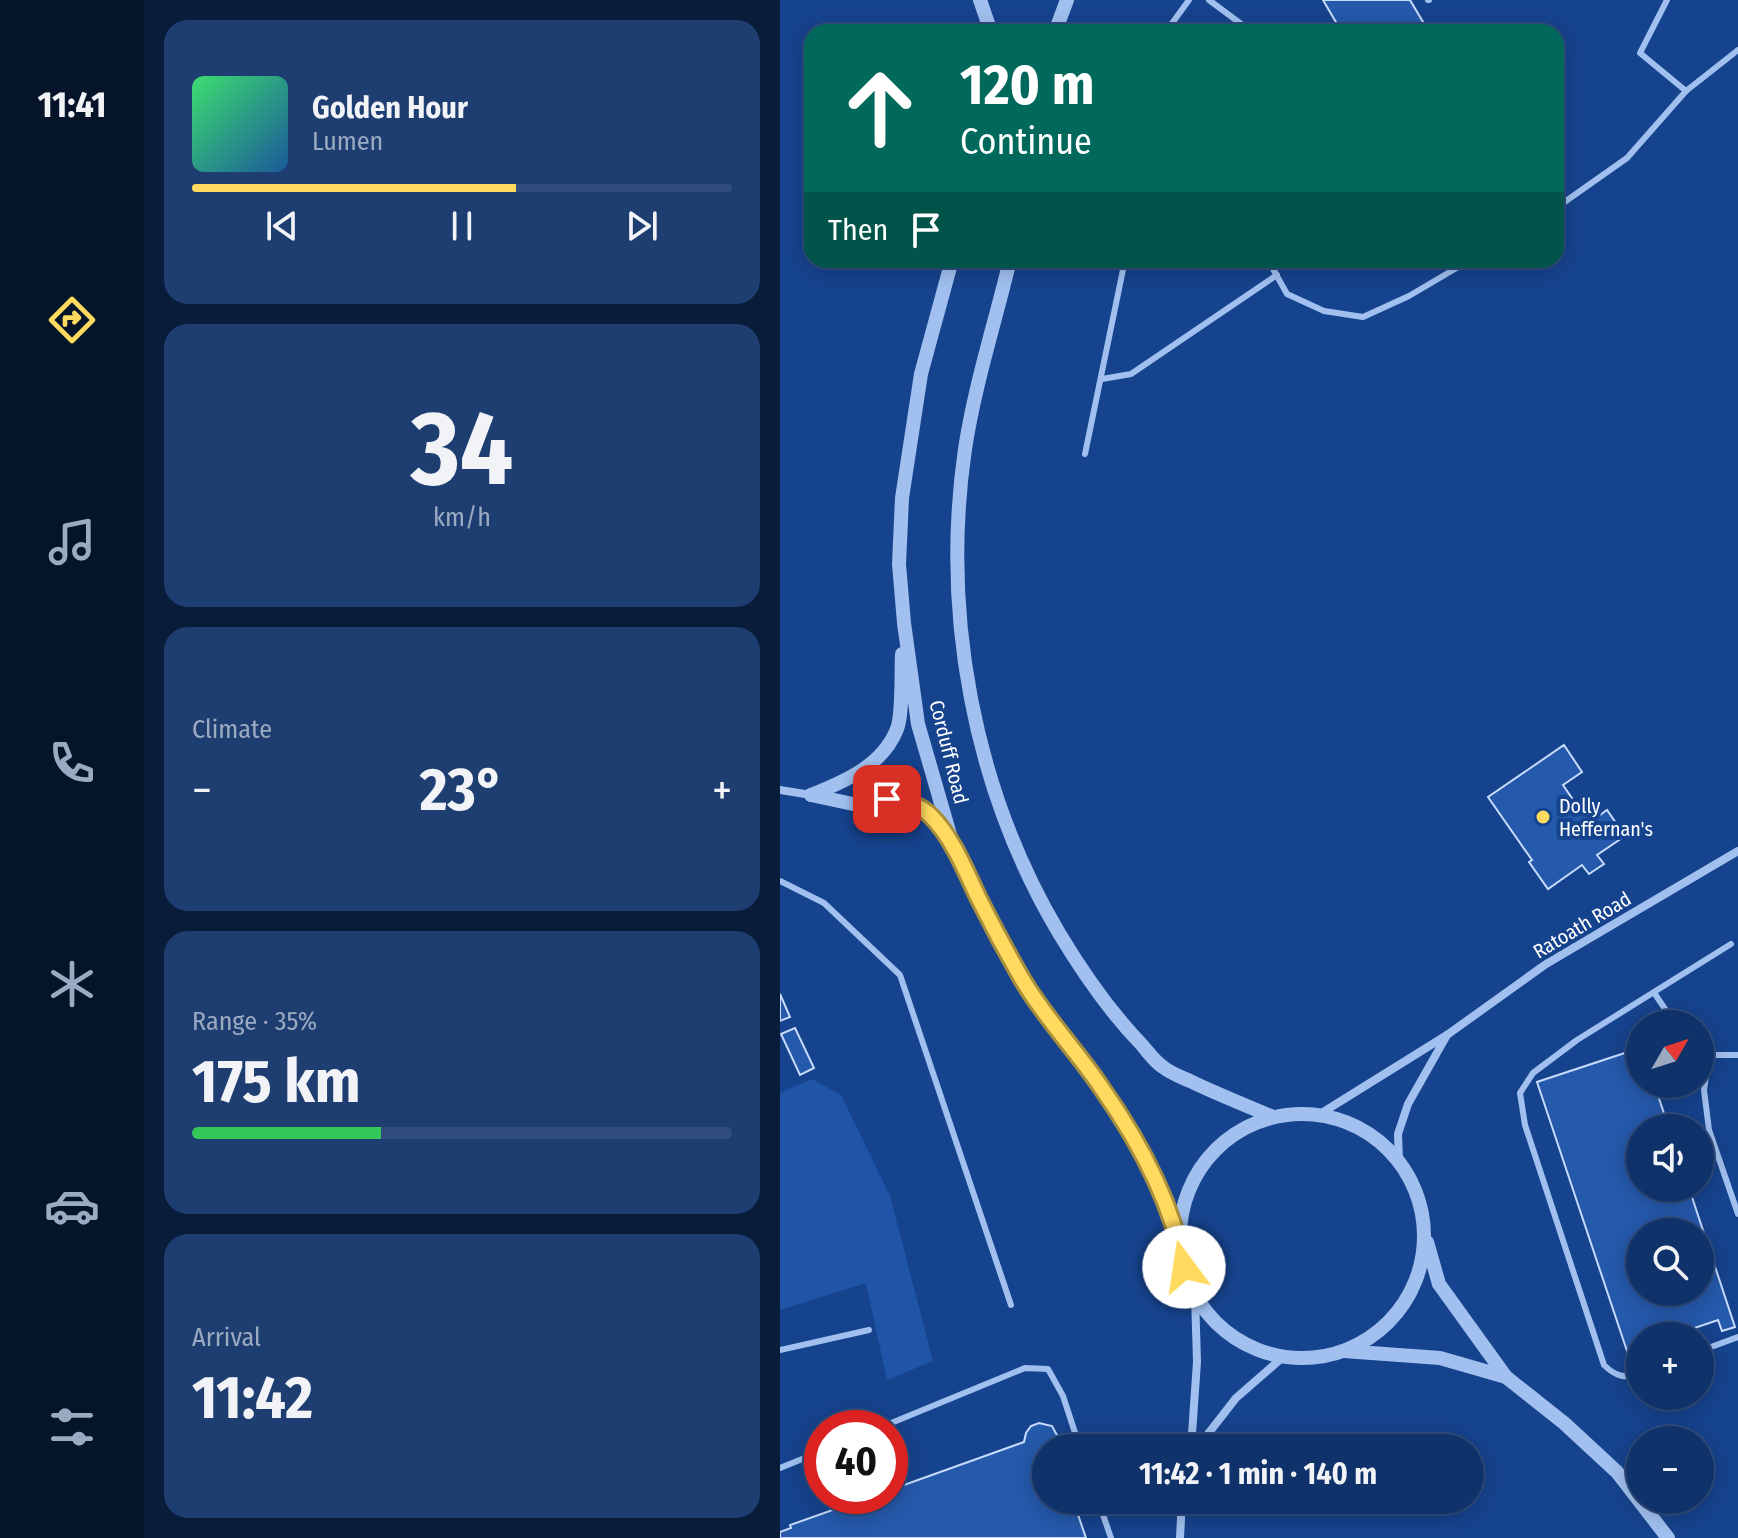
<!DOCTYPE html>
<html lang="en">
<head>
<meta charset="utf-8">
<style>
  body { margin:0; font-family:"Fira Sans Condensed",sans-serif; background:#1e3e72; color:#f1f3f6; height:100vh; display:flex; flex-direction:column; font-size:30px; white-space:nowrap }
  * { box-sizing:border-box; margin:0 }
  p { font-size:26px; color:#9caac1 }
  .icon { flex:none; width:44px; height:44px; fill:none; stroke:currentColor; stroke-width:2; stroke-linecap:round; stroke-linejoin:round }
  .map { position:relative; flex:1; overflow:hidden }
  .sheet { display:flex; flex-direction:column; gap:20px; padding:20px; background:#091c3a; width:636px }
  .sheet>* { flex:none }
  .hud { position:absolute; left:24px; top:24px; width:760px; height:244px; border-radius:24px; box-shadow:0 4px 20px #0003,0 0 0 2px #304d7e; background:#00695c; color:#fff; overflow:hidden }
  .needle { width:52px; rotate:51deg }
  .tools { position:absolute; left:846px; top:1010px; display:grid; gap:16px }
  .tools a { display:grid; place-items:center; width:88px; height:88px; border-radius:50%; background:#10326a; box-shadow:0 4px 20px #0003,0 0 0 2px #304d7e; font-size:40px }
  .speed { position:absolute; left:24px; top:1410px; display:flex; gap:16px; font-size:40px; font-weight:700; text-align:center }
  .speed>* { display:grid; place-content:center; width:104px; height:104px; border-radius:50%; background:#10326a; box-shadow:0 4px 20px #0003,0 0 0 2px #304d7e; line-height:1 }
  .speed .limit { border:12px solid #d22; background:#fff; color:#111 }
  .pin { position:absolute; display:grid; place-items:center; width:68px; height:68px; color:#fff; margin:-34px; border-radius:16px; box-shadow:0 4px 12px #0006 }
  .me { position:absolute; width:88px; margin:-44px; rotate:346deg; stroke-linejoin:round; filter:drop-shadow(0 0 6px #0008) }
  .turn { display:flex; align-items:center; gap:28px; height:168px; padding:0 24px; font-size:36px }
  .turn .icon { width:104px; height:104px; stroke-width:2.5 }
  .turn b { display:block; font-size:56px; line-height:68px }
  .then { display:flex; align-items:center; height:76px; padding:0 24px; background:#0003; gap:16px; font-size:30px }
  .big { font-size:60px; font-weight:700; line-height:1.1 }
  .sheet .tile { flex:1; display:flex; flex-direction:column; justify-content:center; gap:12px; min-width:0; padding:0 28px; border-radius:24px; background:#1e3e72 }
  .sheet .dial { align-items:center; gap:0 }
  .dial b { font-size:104px; line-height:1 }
  .song { display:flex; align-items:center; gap:24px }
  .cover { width:96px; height:96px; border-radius:12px; background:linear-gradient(135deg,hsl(140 70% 55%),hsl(210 70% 35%)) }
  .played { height:8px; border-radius:4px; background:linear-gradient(90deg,#ffda5f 60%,#304d7e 60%) }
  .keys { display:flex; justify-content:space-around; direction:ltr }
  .heat { display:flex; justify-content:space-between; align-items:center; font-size:44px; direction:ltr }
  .charge { height:12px; border-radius:6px; background:linear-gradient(90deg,#34c759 35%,#304d7e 0) }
  .trip { position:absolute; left:252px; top:1434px; width:452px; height:80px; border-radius:40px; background:#10326a; box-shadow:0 4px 20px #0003,0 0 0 2px #304d7e; font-weight:700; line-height:80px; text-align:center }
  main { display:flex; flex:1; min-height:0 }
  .tab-bar { display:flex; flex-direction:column; width:144px; justify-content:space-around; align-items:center; background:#06142a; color:#9caac1 }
  .tab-bar .icon { width:56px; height:56px }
  .tab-bar .active { color:#ffda5f }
  .tab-bar b { font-size:36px; color:#f1f3f6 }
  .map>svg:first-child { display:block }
</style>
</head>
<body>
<main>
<nav class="tab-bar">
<b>11:41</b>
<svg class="icon active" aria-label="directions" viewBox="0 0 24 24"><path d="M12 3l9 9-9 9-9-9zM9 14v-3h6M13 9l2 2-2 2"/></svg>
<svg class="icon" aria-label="music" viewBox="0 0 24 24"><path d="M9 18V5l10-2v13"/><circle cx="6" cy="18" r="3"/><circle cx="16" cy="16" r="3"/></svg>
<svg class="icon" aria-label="phone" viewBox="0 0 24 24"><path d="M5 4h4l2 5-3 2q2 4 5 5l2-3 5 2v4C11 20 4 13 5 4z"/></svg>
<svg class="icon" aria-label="climate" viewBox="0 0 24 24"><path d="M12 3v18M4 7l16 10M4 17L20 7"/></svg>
<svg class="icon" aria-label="car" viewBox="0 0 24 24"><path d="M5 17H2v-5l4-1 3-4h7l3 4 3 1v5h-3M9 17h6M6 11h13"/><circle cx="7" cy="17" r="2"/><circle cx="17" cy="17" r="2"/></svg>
<svg class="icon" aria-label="filters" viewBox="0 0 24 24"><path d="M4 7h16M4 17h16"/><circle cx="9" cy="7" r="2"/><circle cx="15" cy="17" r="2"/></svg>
</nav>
<section class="sheet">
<div class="tile">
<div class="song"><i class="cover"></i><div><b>Golden Hour</b><p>Lumen</p></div></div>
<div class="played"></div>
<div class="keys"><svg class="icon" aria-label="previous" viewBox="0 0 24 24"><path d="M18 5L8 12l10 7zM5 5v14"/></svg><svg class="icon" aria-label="pause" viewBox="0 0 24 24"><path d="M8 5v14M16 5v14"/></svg><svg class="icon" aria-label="next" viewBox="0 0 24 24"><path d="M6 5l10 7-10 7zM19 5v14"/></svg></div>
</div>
<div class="tile dial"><b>34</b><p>km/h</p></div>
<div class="tile"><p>Climate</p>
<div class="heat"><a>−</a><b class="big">23°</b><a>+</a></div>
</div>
<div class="tile"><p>Range · 35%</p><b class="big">175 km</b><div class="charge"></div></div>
<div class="tile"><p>Arrival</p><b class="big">11:42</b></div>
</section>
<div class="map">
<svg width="958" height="1538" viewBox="0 0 958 1538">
  <rect width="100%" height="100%" fill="#16438d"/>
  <path fill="#1f54a6" d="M32 1079 61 1095 110 1196 153 1361 107 1380 86 1283 0 1310V1093Z"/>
  <g fill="#2559ab" stroke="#c7dbfb" stroke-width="2" fill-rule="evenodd">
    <path d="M543 0H630L649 32H548L547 30 557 24Z"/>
    <path d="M784 745 802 772 783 785 809 823 827 810 845 836 817 855 824 864 809 874 802 865 768 889 749 862 752 860 708 797Z"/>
    <path d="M0 994 10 1017 0 1021Z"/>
    <path d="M15 1028 34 1068 20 1075 1 1034Z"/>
    <path d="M860 1048V1084H874L889 1128H860V1188H909L955 1327 942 1331 938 1320 891 1336H860V1346L847 1351 757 1082ZM860 1232H920V1292H860Z"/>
    <path d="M259 1423 272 1426 278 1437 276 1448H266V1500H293L306 1538H0V1532L11 1528 10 1525 92 1496H110V1490L244 1442 246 1433 251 1426Z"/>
  </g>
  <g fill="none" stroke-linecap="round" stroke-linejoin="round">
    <g stroke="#a1c0ef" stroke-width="6">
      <path d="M429 0 472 32"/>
      <path d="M648 0H649"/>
      <path d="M887 0 860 53 906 91"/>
      <path d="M390 32V26L409 0"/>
      <path d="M776 208 847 158 906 91 958 50"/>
      <path d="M488 260 507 294 544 311 583 317 629 296 690 260"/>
      <path d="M322 379 351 374 497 275"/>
      <path d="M305 454 345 260"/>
      <path d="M0 881 44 903 120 975 231 1305"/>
      <path d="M875 994 895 1024"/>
      <path d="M920 1047 929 1055H958"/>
      <path d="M929 1055 924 1090 929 1130 958 1214"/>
      <path d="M0 1350 89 1330"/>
      <path d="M920 1351 958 1337"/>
      <path d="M860 1374C845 1379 835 1376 824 1365L745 1125 740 1093 753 1073 797 1040 951 944"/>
      <path d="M99 1428 245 1368 268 1369 283 1396 300 1448"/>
      <path d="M0 1468 42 1451"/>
      <path d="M318 1500 331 1538"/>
    </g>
    <g stroke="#a1c0ef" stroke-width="8">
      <path d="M0 790 31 795"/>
      <path d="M540 1114 667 1035 766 964 958 851"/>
      <path d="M619 1161 618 1134 628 1104 667 1035"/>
      <path d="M411 1448 417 1362 415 1295"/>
      <path d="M417 1448 456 1398 503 1357"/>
      <path d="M400 1538 402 1500"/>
    </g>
    <g stroke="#a1c0ef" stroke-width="14">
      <path d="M200 0 211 32"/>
      <path d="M275 32 287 0"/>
      <path d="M172 260 141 374 122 498 119 564 124 623 138 724 173 845 217 936 253 998 320 1086 356 1141 379 1186 400 1244"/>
      <path d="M230 260C215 323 195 384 185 449 161 614 194 790 279 933 303 973 330 1012 362 1045 368 1052 375 1062 383 1067 390 1073 401 1077 410 1081 437 1094 465 1105 493 1117"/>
      <path d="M31 795C66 781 103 765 117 729 123 714 121 672 122 654"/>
      <path d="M31 795 73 804 107 799 135 804 152 816 165 835"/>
      <circle cx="522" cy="1236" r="122"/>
      <path d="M647 1242 659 1284 726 1377 784 1423 837 1472 888 1538"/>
      <path d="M564 1351 660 1358 726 1377"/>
    </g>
  </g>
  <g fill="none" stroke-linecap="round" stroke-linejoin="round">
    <defs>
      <path id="route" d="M107 799C124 802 138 803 151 816 173 838 186 872 199 899 213 927 227 953 242 979 265 1018 296 1050 321 1087 359 1141 392 1201 404 1267"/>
    </defs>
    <use href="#route" stroke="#a68e3e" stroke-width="20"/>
    <use href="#route" stroke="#ffda5f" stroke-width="14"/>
  </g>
  <circle fill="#ffda5f" stroke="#16438d" stroke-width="3" cx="763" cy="817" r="8"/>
  <g text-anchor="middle" stroke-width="8" stroke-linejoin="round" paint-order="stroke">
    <g font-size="20" fill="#fff" stroke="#16438d">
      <text transform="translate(169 752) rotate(76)" y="7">Corduff Road</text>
      <text transform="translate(802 925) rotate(-31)" y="7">Ratoath Road</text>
    </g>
    <g font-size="20" fill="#fff" stroke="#16438d" text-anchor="start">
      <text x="779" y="813">Dolly<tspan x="779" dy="23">Heffernan's</tspan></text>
    </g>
  </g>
</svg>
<div class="tools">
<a><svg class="needle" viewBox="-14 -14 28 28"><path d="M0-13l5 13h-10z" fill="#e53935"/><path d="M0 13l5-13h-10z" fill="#9caac1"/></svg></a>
<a><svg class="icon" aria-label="sound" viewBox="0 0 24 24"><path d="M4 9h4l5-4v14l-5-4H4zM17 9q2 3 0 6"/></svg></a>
<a><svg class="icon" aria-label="search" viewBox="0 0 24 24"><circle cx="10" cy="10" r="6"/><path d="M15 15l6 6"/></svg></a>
<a>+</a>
<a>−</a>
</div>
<div class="speed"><div class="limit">40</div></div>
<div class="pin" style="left:107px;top:799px;background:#d93025"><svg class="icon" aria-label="arrive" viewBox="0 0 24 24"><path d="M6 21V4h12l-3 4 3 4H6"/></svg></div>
<svg class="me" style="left:404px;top:1267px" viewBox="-20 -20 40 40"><circle r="19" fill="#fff"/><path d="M0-13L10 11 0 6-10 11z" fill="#ffda5f"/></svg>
<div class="trip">11:42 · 1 min · 140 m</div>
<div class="hud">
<div class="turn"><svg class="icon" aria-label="ahead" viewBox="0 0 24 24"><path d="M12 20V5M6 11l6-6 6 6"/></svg><div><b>120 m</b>Continue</div></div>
<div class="then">Then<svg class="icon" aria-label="arrive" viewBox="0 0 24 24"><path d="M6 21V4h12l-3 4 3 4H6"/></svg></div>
</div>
</div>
</main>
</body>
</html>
